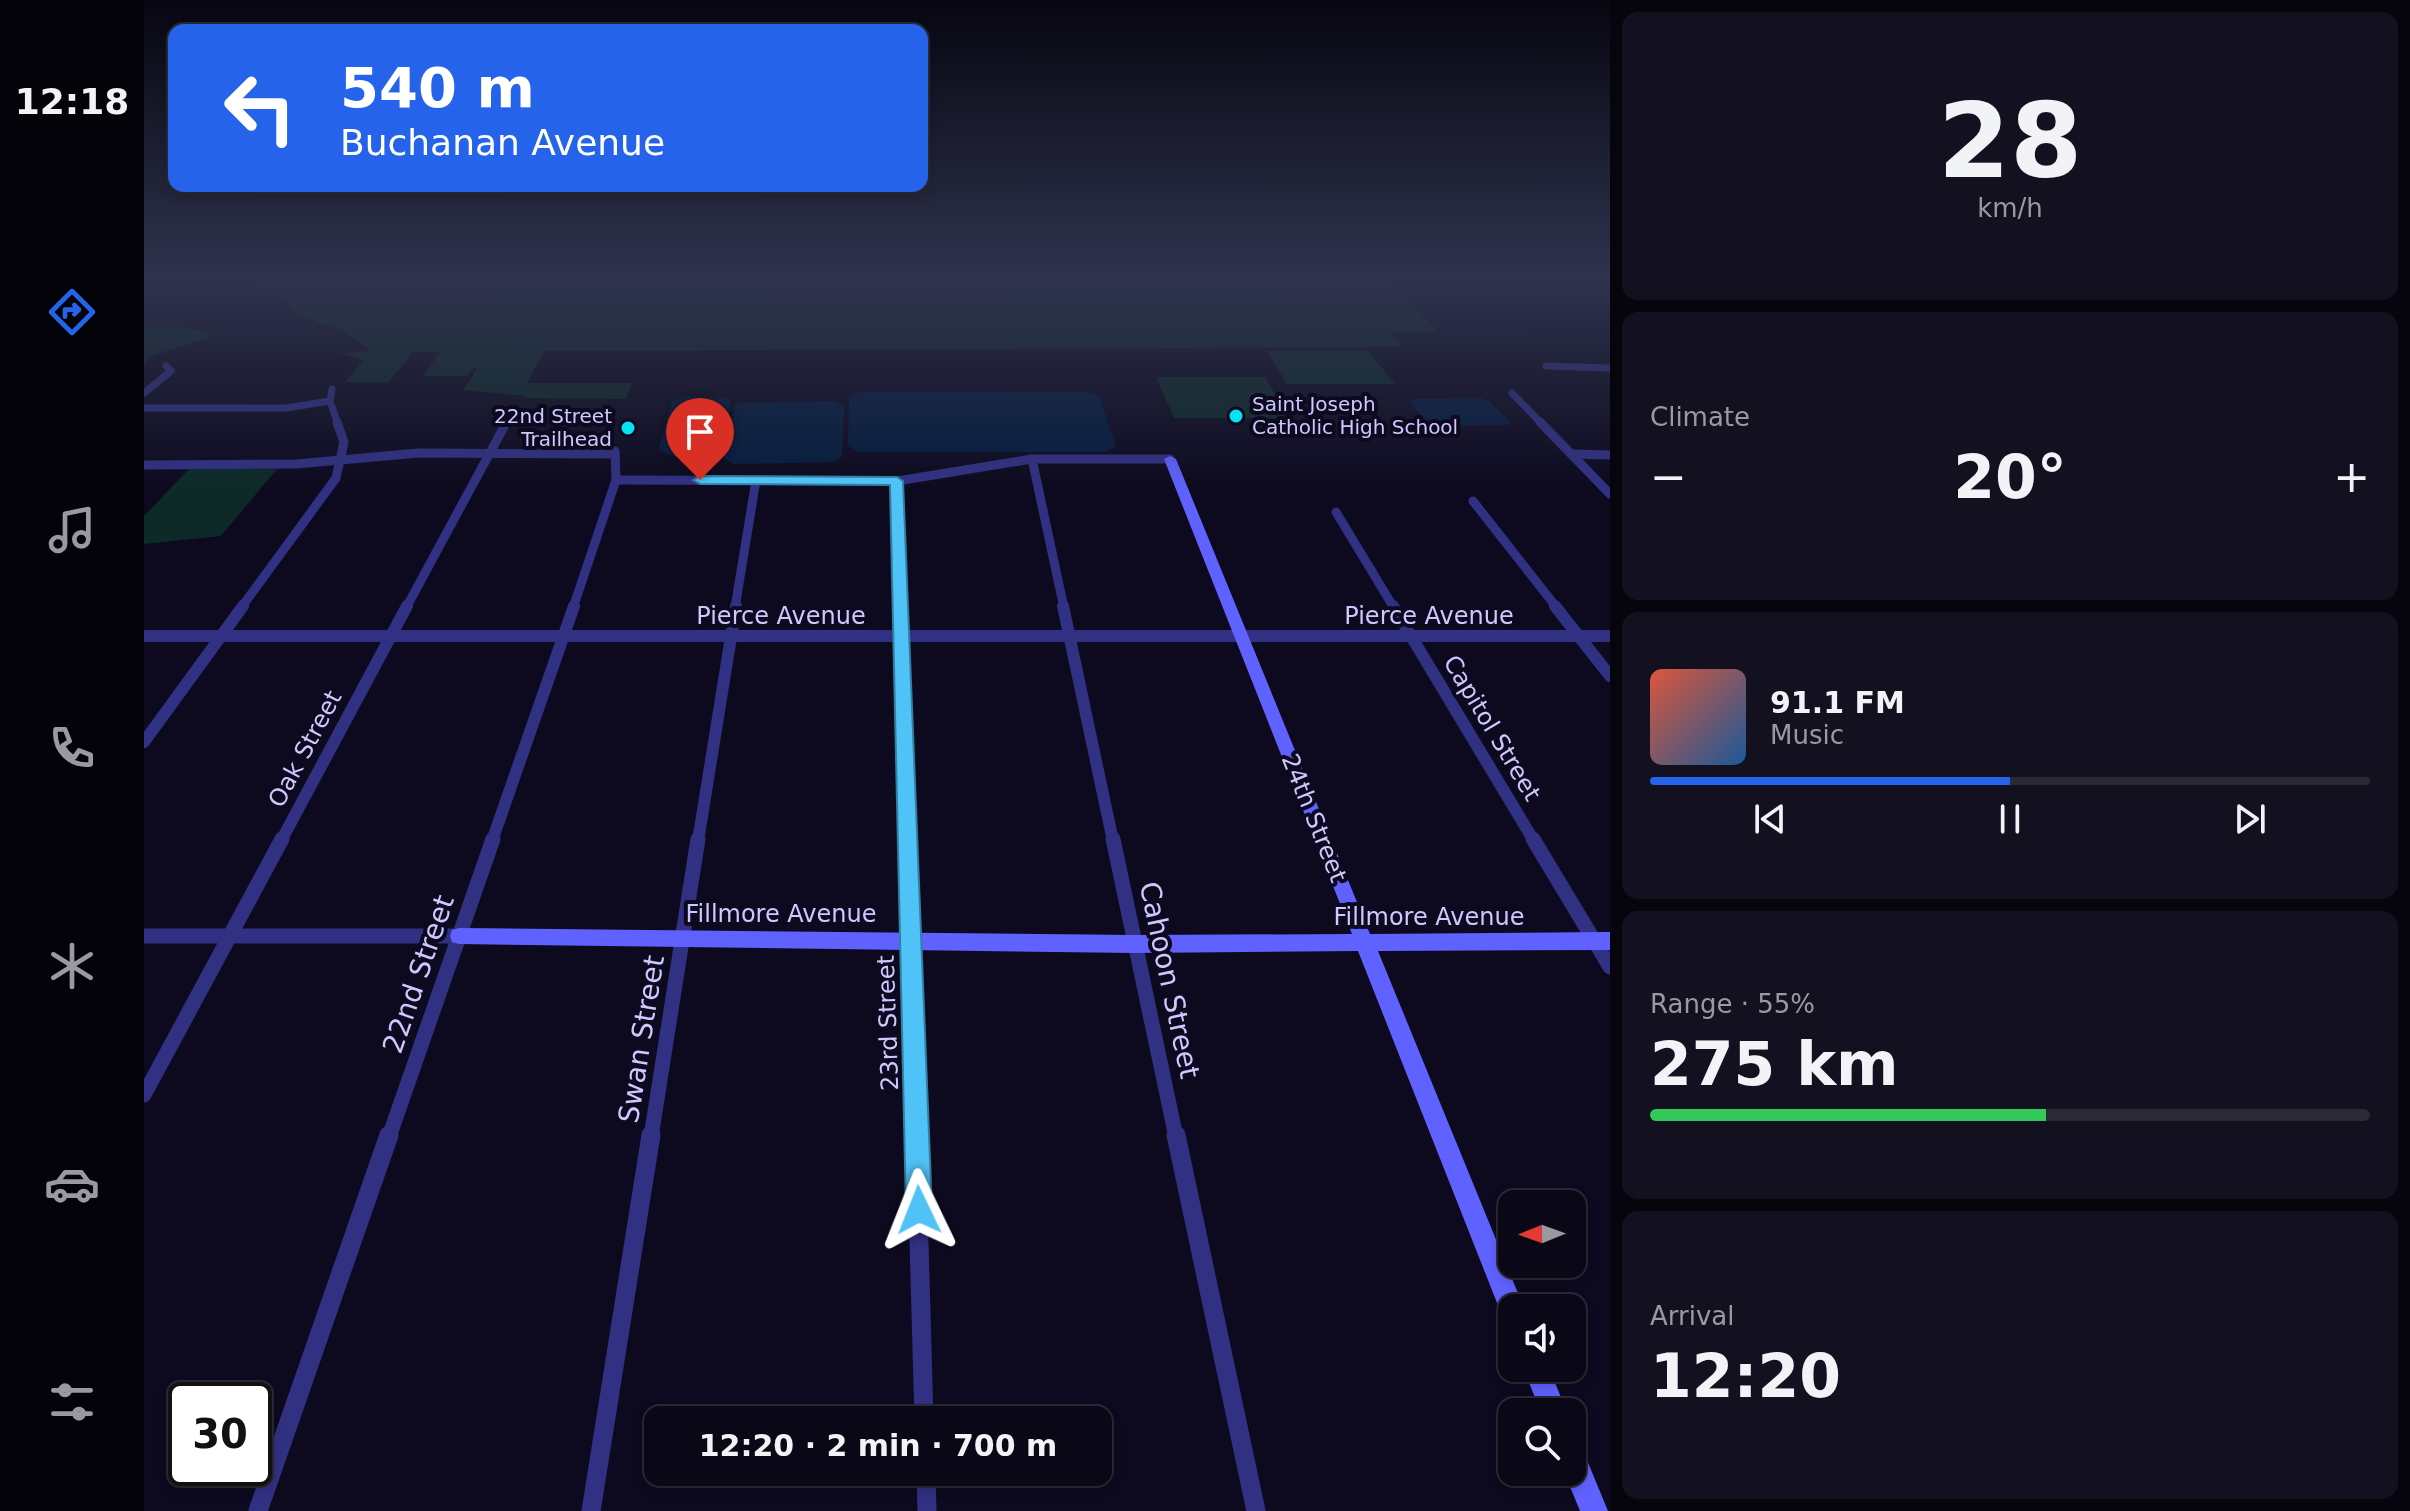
<!DOCTYPE html>
<html lang="en">
<head>
<meta charset="utf-8">
<style>
  body { margin:0; font-family:"DejaVu Sans",sans-serif; background:#131120; color:#f1f3f6; height:100vh; display:flex; flex-direction:column; font-size:30px; white-space:nowrap }
  * { box-sizing:border-box; margin:0 }
  p { font-size:26px; color:#999aa1 }
  .icon { flex:none; width:44px; height:44px; fill:none; stroke:currentColor; stroke-width:2; stroke-linecap:round; stroke-linejoin:round }
  .map { position:relative; flex:1; overflow:hidden }
  .sheet { display:flex; flex-direction:column; gap:12px; padding:12px; background:#06040d; width:800px }
  .sheet>* { flex:none }
  .banner { position:absolute; left:24px; top:24px; width:760px; height:168px; border-radius:16px; box-shadow:0 4px 12px #0003,0 0 0 2px #2a2936; background:#2563eb; color:#fff; overflow:hidden }
  .needle { width:52px; rotate:269deg }
  .buttons { position:absolute; left:1354px; top:1190px; display:grid; gap:16px }
  .buttons a { display:grid; place-items:center; width:88px; height:88px; border-radius:16px; background:#0a0817; box-shadow:0 4px 12px #0003,0 0 0 2px #2a2936; font-size:40px }
  .speed { position:absolute; left:24px; top:1382px; display:flex; gap:16px; font-size:40px; font-weight:700; text-align:center }
  .speed>* { display:grid; place-content:center; width:104px; height:104px; border-radius:50%; background:#0a0817; box-shadow:0 4px 12px #0003,0 0 0 2px #2a2936; line-height:1 }
  .speed .limit { border:4px solid #111; border-radius:12px; background:#fff; color:#111 }
  .pin { position:absolute; display:grid; place-items:center; width:68px; height:68px; color:#fff; margin:-82px -34px; border-radius:50% 50% 50% 0; rotate:-45deg; box-shadow:0 0 8px #0007 }
  .pin .icon { rotate:45deg }
  .me { position:absolute; width:88px; margin:-44px; rotate:358deg; stroke-linejoin:round; filter:drop-shadow(0 0 6px #0008) }
  .turn { display:flex; align-items:center; gap:28px; height:168px; padding:0 40px; font-size:36px }
  .turn .icon { width:104px; height:104px; stroke-width:2.5 }
  .turn b { display:block; font-size:56px; line-height:68px }
  .big { font-size:60px; font-weight:700; line-height:1.1 }
  .sheet .card { flex:1; display:flex; flex-direction:column; justify-content:center; gap:12px; min-width:0; padding:0 28px; border-radius:16px; background:#131120 }
  .sheet .dial { align-items:center; gap:0 }
  .dial b { font-size:104px; line-height:1 }
  .song { display:flex; align-items:center; gap:24px }
  .cover { width:96px; height:96px; border-radius:12px; background:linear-gradient(135deg,hsl(10 70% 55%),hsl(210 70% 35%)) }
  .played { height:8px; border-radius:4px; background:linear-gradient(90deg,#2563eb 50%,#2a2936 50%) }
  .keys { display:flex; justify-content:space-around; direction:ltr }
  .heat { display:flex; justify-content:space-between; align-items:center; font-size:44px; direction:ltr }
  .charge { height:12px; border-radius:6px; background:linear-gradient(90deg,#34c759 55%,#2a2936 0) }
  .trip { position:absolute; left:500px; top:1406px; width:468px; height:80px; border-radius:16px; background:#0a0817; box-shadow:0 4px 12px #0003,0 0 0 2px #2a2936; font-weight:700; line-height:80px; text-align:center }
  main { display:flex; flex:1; min-height:0 }
  .tabs { display:flex; flex-direction:column; width:144px; justify-content:space-around; align-items:center; background:#040309; color:#999aa1 }
  .tabs .icon { width:56px; height:56px }
  .tabs .selected { color:#2563eb }
  .tabs b { font-size:36px; color:#f1f3f6 }
  .map>svg:first-child { display:block }
</style>
</head>
<body>
<main>
<nav class="tabs">
<b>12:18</b>
<svg class="icon selected" aria-label="directions" viewBox="0 0 24 24"><path d="M12 3l9 9-9 9-9-9zM9 14v-3h6M13 9l2 2-2 2"/></svg>
<svg class="icon" aria-label="music" viewBox="0 0 24 24"><path d="M9 18V5l10-2v13"/><circle cx="6" cy="18" r="3"/><circle cx="16" cy="16" r="3"/></svg>
<svg class="icon" aria-label="phone" viewBox="0 0 24 24"><path d="M5 4h4l2 5-3 2q2 4 5 5l2-3 5 2v4C11 20 4 13 5 4z"/></svg>
<svg class="icon" aria-label="climate" viewBox="0 0 24 24"><path d="M12 3v18M4 7l16 10M4 17L20 7"/></svg>
<svg class="icon" aria-label="car" viewBox="0 0 24 24"><path d="M5 17H2v-5l4-1 3-4h7l3 4 3 1v5h-3M9 17h6M6 11h13"/><circle cx="7" cy="17" r="2"/><circle cx="17" cy="17" r="2"/></svg>
<svg class="icon" aria-label="filters" viewBox="0 0 24 24"><path d="M4 7h16M4 17h16"/><circle cx="9" cy="7" r="2"/><circle cx="15" cy="17" r="2"/></svg>
</nav>
<div class="map">
<svg width="1466" height="1511" viewBox="0 0 1466 1511">
  <rect width="100%" height="100%" fill="#0d0a1f"/>
  <g fill="#0d2a28">
    <path d="M104 278H1240L1295 332 1248 333 1258 347 400 351 383 383H488L482 399 380 398 381 396 319 390 333 369 330 367 323 376H279L296 352H269L244 383 201 382 220 360 197 353 227 351 199 331 152 314 140 297Z"/>
    <path d="M0 327H38L65 332 64 338 6 356 0 366Z"/>
    <path d="M1123 351H1224L1251 384H1143Z"/>
    <path d="M1012 377H1121L1146 418H1030Z"/>
    <path d="M45 469H133L77 536 0 544V516Z"/>
  </g>
  <g fill="#051c3e">
    <path d="M715 392H943L955 396 972 446 961 452H715L704 446 705 397Z"/>
    <path d="M541 396 584 398 587 402 579 448C563 457 527 463 515 448L528 401Z"/>
    <path d="M1335 398 1344 400 1366 421 1363 425 1291 426 1283 422 1266 403 1269 399Z"/>
    <path d="M689 401 700 406 698 456 691 462 589 464 580 458 591 405 595 403Z"/>
  </g>
  <g fill="none" stroke-linecap="round" stroke-linejoin="round">
    <g stroke="#313183" stroke-width="7">
      <path d="M1402 366 1466 368"/>
      <path d="M188 389 186 401 194 424"/>
      <path d="M0 393 27 371 22 366"/>
      <path d="M1368 393 1398 424"/>
      <path d="M0 408H142L186 401"/>
    </g>
    <g stroke="#313183" stroke-width="9">
      <path d="M1396 422 1466 494"/>
      <path d="M1427 454 1466 455"/>
      <path d="M888 459 920 608"/>
      <path d="M0 465 152 464 274 453 471 454"/>
      <path d="M472 480 753 481 888 459H1026"/>
      <path d="M753 481 757 608"/>
      <path d="M1329 501 1413 608"/>
      <path d="M1192 512 1250 608"/>
      <path d="M97 608 192 478 200 442 193 422"/>
      <path d="M262 608 362 423"/>
      <path d="M429 608 472 480 471 451"/>
      <path d="M591 608 612 480"/>
    </g>
    <g stroke="#313183" stroke-width="12">
      <path d="M757 606 763 841"/>
      <path d="M919 606 969 841"/>
      <path d="M1249 606 1390 841"/>
      <path d="M1411 606 1466 676"/>
      <path d="M0 636H1466"/>
      <path d="M0 742 99 606"/>
      <path d="M137 841 263 606"/>
      <path d="M348 841 430 606"/>
      <path d="M554 841 592 606"/>
    </g>
    <g stroke="#313183" stroke-width="15">
      <path d="M763 839 772 1137"/>
      <path d="M969 839 1032 1137"/>
      <path d="M1389 839 1466 967"/>
      <path d="M0 936H315"/>
      <path d="M0 1095 138 839"/>
      <path d="M245 1137 349 839"/>
      <path d="M507 1137 554 839"/>
    </g>
    <g stroke="#313183" stroke-width="19">
      <path d="M772 1135 780 1420"/>
      <path d="M1032 1135 1112 1511"/>
      <path d="M782 1472 783 1511"/>
      <path d="M114 1511 245 1135"/>
      <path d="M447 1511 507 1135"/>
    </g>
    <g fill="#6062ff" fill-rule="evenodd">
      <path d="M1026 456 1032 459 1226 934 1466 932V950L1234 951 1380 1308H1368V1321L1359 1318 1214 951 991 953 315 944 308 942 306 936 308 930 315 928 991 935 1208 934 1020 459Z"/>
      <path d="M1379 1368H1405L1423 1412H1397Z"/>
      <path d="M1428 1444 1438 1448 1464 1511H1436L1420 1472H1428Z"/>
    </g>
  </g>
  <linearGradient id="sky" x2="0" y2="1"><stop stop-color="#070611"/><stop offset="0.57" stop-color="#2f334d"/><stop offset="1" stop-color="#2f334d" stop-opacity="0"/></linearGradient>
  <rect width="1466" height="490" fill="url(#sky)"/>
  <path fill="#4fc3f7" stroke="#337fa1" stroke-width="2" d="M753 477 759 481 788 1210 784 1219 775 1223 765 1219 762 1210 746 485 556 484 549 480 556 476Z"/>
  <g fill="#00e4f4" stroke="#0d0a1f" stroke-width="3">
    <circle cx="1092" cy="416" r="8"/>
    <circle cx="484" cy="428" r="8"/>
  </g>
  <g text-anchor="middle" stroke-width="8" stroke-linejoin="round" paint-order="stroke">
    <g font-size="20" fill="#cdc9ff" stroke="#0d0a1f" text-anchor="start">
      <text x="1108" y="411">Saint Joseph<tspan x="1108" dy="23">Catholic High School</tspan></text>
      <text x="468" y="423" text-anchor="end">22nd Street<tspan x="468" dy="23">Trailhead</tspan></text>
    </g>
    <g font-size="24" fill="#cdc9ff" stroke="#0d0a1f">
      <text x="637" y="624">Pierce Avenue</text>
      <text x="1285" y="624">Pierce Avenue</text>
      <text transform="translate(1348 728) rotate(59)" y="8">Capitol Street</text>
      <text transform="translate(161 749) rotate(-62)" y="8">Oak Street</text>
      <text transform="translate(1170 818) rotate(68)" y="8">24th Street</text>
      <text x="637" y="922">Fillmore Avenue</text>
      <text x="1285" y="925">Fillmore Avenue</text>
      <text transform="translate(744 1023) rotate(-92)" y="8">23rd Street</text>
    </g>
    <g font-size="28" fill="#cdc9ff" stroke="#0d0a1f">
      <text transform="translate(274 974) rotate(-71)" y="10">22nd Street</text>
      <text transform="translate(1026 980) rotate(78)" y="10">Cahoon Street</text>
      <text transform="translate(497 1039) rotate(-81)" y="10">Swan Street</text>
    </g>
  </g>
</svg>
<div class="buttons">
<a><svg class="needle" viewBox="-14 -14 28 28"><path d="M0-13l5 13h-10z" fill="#e53935"/><path d="M0 13l5-13h-10z" fill="#999aa1"/></svg></a>
<a><svg class="icon" aria-label="sound" viewBox="0 0 24 24"><path d="M4 9h4l5-4v14l-5-4H4zM17 9q2 3 0 6"/></svg></a>
<a><svg class="icon" aria-label="search" viewBox="0 0 24 24"><circle cx="10" cy="10" r="6"/><path d="M15 15l6 6"/></svg></a>
</div>
<div class="speed"><div class="limit">30</div></div>
<div class="pin" style="left:556px;top:480px;background:#d93025"><svg class="icon" aria-label="arrive" viewBox="0 0 24 24"><path d="M6 21V4h12l-3 4 3 4H6"/></svg></div>
<svg class="me" style="left:775px;top:1210px" viewBox="-20 -20 40 40"><path d="M0-17L14 15 0 8-14 15z" fill="#4fc3f7" stroke="#fff" stroke-width="4"/></svg>
<div class="trip">12:20 · 2 min · 700 m</div>
<div class="banner">
<div class="turn"><svg class="icon" aria-label="left" viewBox="0 0 24 24"><path d="M17 20v-9H6M10 6l-5 5 5 5"/></svg><div><b>540 m</b>Buchanan Avenue</div></div>
</div>
</div>
<section class="sheet">
<div class="card dial"><b>28</b><p>km/h</p></div>
<div class="card"><p>Climate</p>
<div class="heat"><a>−</a><b class="big">20°</b><a>+</a></div>
</div>
<div class="card">
<div class="song"><i class="cover"></i><div><b>91.1 FM</b><p>Music</p></div></div>
<div class="played"></div>
<div class="keys"><svg class="icon" aria-label="previous" viewBox="0 0 24 24"><path d="M18 5L8 12l10 7zM5 5v14"/></svg><svg class="icon" aria-label="pause" viewBox="0 0 24 24"><path d="M8 5v14M16 5v14"/></svg><svg class="icon" aria-label="next" viewBox="0 0 24 24"><path d="M6 5l10 7-10 7zM19 5v14"/></svg></div>
</div>
<div class="card"><p>Range · 55%</p><b class="big">275 km</b><div class="charge"></div></div>
<div class="card"><p>Arrival</p><b class="big">12:20</b></div>
</section>
</main>
</body>
</html>
